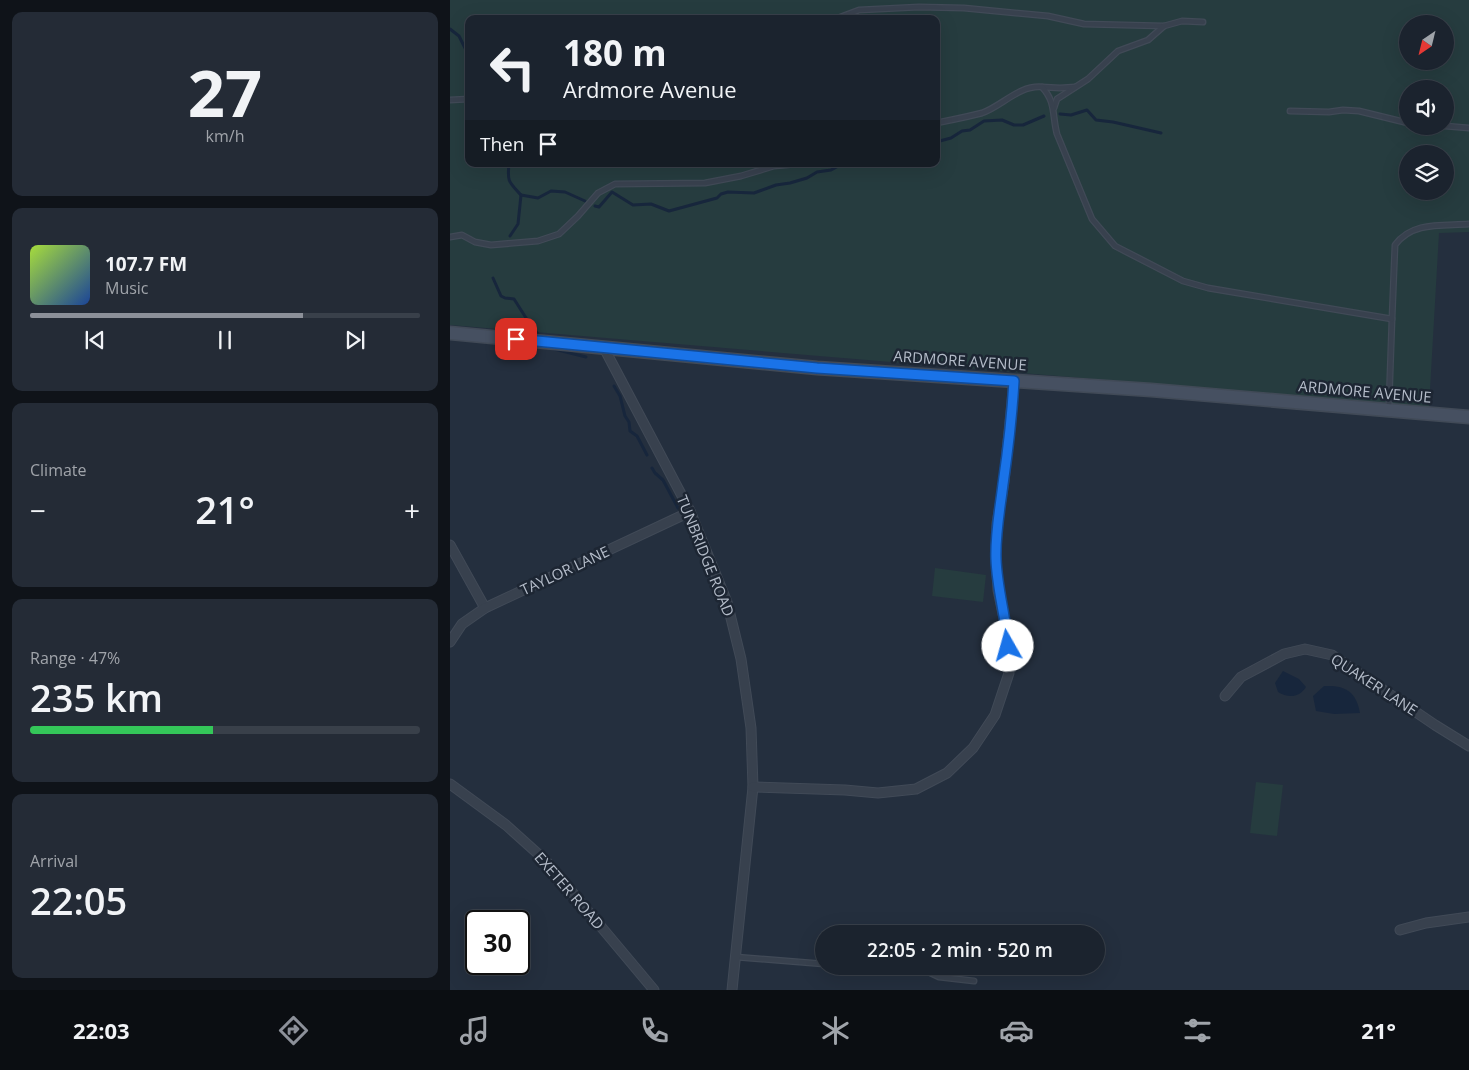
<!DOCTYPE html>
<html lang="en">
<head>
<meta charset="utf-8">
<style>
  body { margin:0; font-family:"Open Sans",sans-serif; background:#242b36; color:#f1f3f6; height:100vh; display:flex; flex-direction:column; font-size:19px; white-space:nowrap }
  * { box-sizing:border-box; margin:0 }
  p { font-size:16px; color:#a0a4aa }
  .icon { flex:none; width:28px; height:28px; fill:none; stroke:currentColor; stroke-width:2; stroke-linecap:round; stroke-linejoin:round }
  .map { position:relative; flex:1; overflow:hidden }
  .panel { display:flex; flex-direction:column; gap:12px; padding:12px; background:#0f1319; width:450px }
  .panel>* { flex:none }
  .top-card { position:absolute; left:15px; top:15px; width:475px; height:152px; border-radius:10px; box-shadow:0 5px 20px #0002,0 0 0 1px #39404a; background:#1b232e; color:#f1f3f6; overflow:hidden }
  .needle { width:32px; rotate:215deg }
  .buttons { position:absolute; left:949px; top:15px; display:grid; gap:10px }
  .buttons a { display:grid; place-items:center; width:55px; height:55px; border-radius:50%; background:#1b232e; box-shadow:0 5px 20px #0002,0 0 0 1px #39404a; font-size:25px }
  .speed { position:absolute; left:15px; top:910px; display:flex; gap:10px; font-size:25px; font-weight:700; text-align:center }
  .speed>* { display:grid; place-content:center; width:65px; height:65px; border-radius:50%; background:#1b232e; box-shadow:0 5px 20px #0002,0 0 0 1px #39404a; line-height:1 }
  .speed .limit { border:2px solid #111; border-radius:8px; background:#fff; color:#111 }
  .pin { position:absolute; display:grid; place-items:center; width:42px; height:42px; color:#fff; margin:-21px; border-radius:10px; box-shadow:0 2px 8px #0006 }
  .me { position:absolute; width:55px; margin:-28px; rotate:353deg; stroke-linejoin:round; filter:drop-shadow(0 0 4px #0008) }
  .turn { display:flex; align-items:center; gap:18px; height:105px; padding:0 15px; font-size:22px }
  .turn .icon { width:65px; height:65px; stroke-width:2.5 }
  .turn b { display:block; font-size:35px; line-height:42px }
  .then { display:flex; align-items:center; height:48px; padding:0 15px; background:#0003; gap:10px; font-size:19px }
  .big { font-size:38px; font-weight:600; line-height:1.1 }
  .panel .widget { flex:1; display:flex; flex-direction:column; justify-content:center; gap:8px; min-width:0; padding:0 18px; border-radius:10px; background:#242b36 }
  .panel .dial { align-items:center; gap:0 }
  .dial b { font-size:65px; line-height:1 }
  .song { display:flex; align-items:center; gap:15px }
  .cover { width:60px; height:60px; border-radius:8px; background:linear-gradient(135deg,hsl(80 70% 55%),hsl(220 70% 35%)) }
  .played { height:5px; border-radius:2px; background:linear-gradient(90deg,#8c9099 70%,#39404a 70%) }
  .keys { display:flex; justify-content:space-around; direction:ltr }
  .heat { display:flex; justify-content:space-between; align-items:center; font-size:28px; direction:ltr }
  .charge { height:8px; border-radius:4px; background:linear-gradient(90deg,#34c759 47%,#39404a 0) }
  .trip { position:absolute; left:365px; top:925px; width:290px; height:50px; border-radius:25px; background:#1b232e; box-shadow:0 5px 20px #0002,0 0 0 1px #39404a; font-weight:600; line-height:50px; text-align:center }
  .tabs { display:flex; height:80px; justify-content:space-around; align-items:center; background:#0b0e12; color:#a0a4aa }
  .tabs .icon { width:35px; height:35px }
  .tabs .current { color:#8c9099 }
  .tabs b { font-size:22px; color:#f1f3f6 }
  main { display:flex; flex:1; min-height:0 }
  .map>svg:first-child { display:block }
</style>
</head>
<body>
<main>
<section class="panel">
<div class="widget dial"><b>27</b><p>km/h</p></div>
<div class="widget">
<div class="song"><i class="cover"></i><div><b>107.7 FM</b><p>Music</p></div></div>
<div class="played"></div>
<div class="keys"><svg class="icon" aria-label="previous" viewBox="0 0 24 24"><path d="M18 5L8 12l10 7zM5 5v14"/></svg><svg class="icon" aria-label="pause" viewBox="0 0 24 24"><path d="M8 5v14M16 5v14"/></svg><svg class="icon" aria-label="next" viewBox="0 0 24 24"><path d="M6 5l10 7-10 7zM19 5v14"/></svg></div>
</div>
<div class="widget"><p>Climate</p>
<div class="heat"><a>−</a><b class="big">21°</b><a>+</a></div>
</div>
<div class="widget"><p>Range · 47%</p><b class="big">235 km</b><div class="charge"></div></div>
<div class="widget"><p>Arrival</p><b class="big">22:05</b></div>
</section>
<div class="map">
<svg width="1019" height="990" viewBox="0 0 1019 990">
  <rect width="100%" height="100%" fill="#242f3e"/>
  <g fill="#263c3f" fill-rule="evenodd">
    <path d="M0 0H1019V232L989 233 979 407 0 325ZM19 19H486V164H19ZM958 24H995V61H958ZM958 89H995V126H958ZM958 154H995V191H958Z"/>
    <path d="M485 568 536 575 533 602 482 596Z"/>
    <path d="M806 782 833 785 827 836 800 833Z"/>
  </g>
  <g fill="#17263c">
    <path d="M833 671 849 679 856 687C849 698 838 698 828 692L825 683Z"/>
    <path d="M874 686C895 685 906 691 910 713L884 714 866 711 863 696Z"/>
  </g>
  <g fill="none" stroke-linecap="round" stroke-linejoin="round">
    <g stroke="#17263c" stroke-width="3">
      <path d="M0 29 9 36 19 56"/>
      <path d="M610 114 621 115 637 110 646 120 663 122 711 133"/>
      <path d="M486 142 501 138 512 131 520 130 534 121 552 120 564 125H573L594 116"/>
      <path d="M59 164C57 182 59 182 71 195L68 224 60 236"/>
      <path d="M71 195 88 198 101 191 115 192 135 201"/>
      <path d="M145 206 149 207 162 192 183 205 201 204 219 211 267 198 271 194 278 192 304 193 326 185 340 183 357 178 367 172 381 170 392 164"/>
      <path d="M43 278 51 296 55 298 64 299 78 321 87 333"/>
      <path d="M100 348 136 357"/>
      <path d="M164 386 170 396 175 416 179 422 180 431 187 436 197 455"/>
      <path d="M202 468 205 473 213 480 228 508"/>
    </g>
    <defs>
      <g id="lane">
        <path d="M385 19 409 10 469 7 514 8 598 16 634 24 714 26"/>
        <path d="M592 87 610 88 625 87"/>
        <path d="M0 100 19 99"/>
        <path d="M604 108 607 99 638 79 668 51 698 40 714 26 732 21 753 22"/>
        <path d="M840 111 879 112 893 110 909 111 958 123"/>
        <path d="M486 123C501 120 517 117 532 113 552 106 569 85 592 87 606 102 602 115 607 134L642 219 665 246 733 281 758 288 942 319 939 404"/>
        <path d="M995 126 1019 128"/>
        <path d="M0 237 12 235 25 242 41 245 88 241 109 234 128 216 148 193 165 184 255 183 291 176 324 166 346 164"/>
        <path d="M942 319 945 245C962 221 993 226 1019 224"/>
        <path d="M286 957 374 964"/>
        <path d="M409 966 451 970 470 968 489 977 524 981"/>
      </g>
      <g id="street">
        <path d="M154 348 240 511 277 602 291 659 301 728 303 787 282 990"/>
        <path d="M0 545 35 608"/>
        <path d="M0 642 12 624 35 608 231 516 240 511"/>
        <path d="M775 696 791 677 834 654 855 649 882 655 985 725 1019 746"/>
        <path d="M0 784 56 825 96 861 204 990"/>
        <path d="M303 787 395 790 428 793 466 789 497 773 523 748 545 715 559 673 557 633 548 590 546 558 547 523 554 482 564 381"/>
        <path d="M950 930 976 923 1019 917"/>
      </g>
      <path id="secondary" d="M0 333 367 368 701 390 1019 417"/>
    </defs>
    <use href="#lane" stroke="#414a57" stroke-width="7"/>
    <use href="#street" stroke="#414a57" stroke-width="11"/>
    <use href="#secondary" stroke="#414a57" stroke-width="15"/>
    <use href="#lane" stroke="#38414e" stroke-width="4.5"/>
    <use href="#street" stroke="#38414e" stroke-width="9"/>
    <use href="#secondary" stroke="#465061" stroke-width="12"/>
  </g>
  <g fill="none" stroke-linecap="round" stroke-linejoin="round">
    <defs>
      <path id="route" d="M66 339 367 368 564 381C562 415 558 450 553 484 550 509 545 534 546 559 547 589 556 617 558 646"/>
    </defs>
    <use href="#route" stroke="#114b97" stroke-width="12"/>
    <use href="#route" stroke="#1a73e8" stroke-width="9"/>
  </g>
  <g text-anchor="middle" stroke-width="5" stroke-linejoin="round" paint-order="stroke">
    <g font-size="15" fill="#b4bcc9" stroke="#1d2633">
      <text transform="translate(510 361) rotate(4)" y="5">ARDMORE AVENUE</text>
      <text transform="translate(915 392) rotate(5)" y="5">ARDMORE AVENUE</text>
      <text transform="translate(255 556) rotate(68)" y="5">TUNBRIDGE ROAD</text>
      <text transform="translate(115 571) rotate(-25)" y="5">TAYLOR LANE</text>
      <text transform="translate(924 685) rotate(33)" y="5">QUAKER LANE</text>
      <text transform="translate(119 891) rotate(49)" y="5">EXETER ROAD</text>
    </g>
  </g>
</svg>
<div class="buttons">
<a><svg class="needle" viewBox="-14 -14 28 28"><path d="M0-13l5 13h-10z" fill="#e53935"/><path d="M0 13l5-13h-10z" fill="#a0a4aa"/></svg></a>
<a><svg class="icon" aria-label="sound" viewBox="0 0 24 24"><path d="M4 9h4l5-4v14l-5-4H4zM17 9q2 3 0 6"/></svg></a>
<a><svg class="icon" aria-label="layers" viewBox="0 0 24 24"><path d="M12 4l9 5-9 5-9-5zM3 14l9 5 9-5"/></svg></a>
</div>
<div class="speed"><div class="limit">30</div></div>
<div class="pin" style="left:66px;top:339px;background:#d93025"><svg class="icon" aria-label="arrive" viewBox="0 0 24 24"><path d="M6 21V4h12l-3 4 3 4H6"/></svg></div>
<svg class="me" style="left:558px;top:646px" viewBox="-20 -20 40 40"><circle r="19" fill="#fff"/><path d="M0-13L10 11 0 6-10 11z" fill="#1a73e8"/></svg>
<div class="trip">22:05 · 2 min · 520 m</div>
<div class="top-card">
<div class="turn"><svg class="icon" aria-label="left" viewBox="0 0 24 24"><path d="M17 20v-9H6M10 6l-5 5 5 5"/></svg><div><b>180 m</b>Ardmore Avenue</div></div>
<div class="then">Then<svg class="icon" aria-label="arrive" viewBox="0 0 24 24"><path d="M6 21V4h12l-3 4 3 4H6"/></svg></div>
</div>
</div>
</main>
<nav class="tabs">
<b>22:03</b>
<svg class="icon current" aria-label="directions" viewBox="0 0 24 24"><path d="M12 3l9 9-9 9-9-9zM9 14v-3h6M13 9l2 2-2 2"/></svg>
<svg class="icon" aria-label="music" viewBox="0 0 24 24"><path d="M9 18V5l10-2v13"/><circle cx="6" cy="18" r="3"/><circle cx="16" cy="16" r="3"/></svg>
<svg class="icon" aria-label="phone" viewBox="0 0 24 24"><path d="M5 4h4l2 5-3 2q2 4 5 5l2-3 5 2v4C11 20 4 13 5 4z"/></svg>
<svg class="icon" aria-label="climate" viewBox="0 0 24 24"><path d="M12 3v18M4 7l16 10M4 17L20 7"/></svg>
<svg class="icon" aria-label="car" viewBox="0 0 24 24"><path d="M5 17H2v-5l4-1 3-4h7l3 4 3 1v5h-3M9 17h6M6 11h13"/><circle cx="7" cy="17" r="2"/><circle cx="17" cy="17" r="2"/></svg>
<svg class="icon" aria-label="filters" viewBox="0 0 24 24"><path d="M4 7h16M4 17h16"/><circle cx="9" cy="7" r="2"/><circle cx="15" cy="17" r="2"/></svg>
<b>21°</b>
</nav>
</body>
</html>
